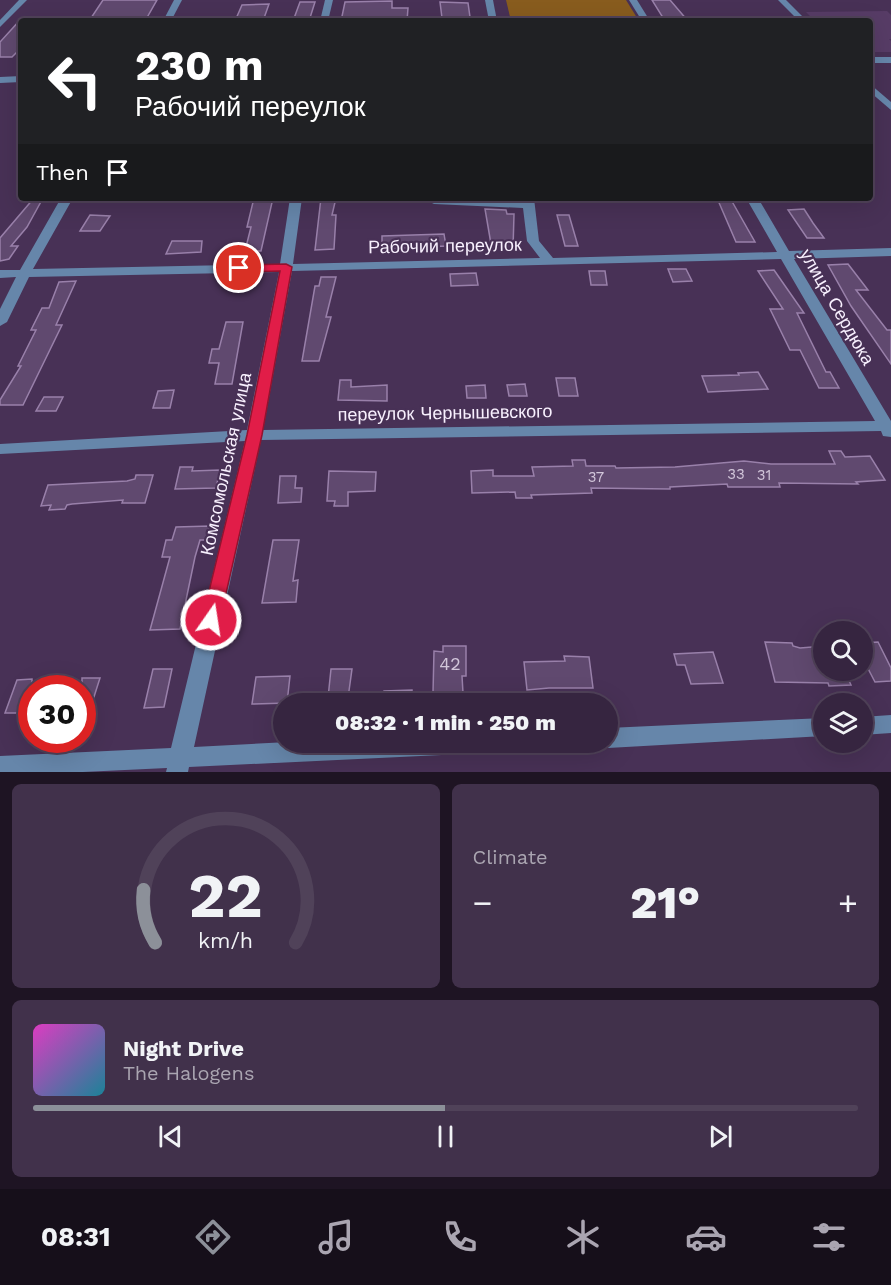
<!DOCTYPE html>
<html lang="en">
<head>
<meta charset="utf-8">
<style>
  body { margin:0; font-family:"Work Sans",sans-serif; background:#41314b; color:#f1f3f6; height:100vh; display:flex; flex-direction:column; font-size:22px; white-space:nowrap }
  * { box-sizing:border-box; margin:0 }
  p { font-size:20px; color:#aaa5b1 }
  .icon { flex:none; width:33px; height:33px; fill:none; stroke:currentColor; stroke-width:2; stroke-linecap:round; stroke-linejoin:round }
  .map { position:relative; height:772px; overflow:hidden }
  .details { display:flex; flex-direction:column; gap:12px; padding:12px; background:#1e1423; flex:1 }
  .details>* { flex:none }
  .banner { position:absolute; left:18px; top:18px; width:855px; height:183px; border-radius:6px; box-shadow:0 6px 24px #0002,0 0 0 2px #504259; background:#202124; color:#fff; overflow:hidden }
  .buttons { position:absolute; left:813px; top:621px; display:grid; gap:12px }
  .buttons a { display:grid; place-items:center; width:60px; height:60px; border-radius:50%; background:#362540; box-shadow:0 6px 24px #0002,0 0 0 2px #504259; font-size:30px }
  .speed { position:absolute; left:18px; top:675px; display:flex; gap:12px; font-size:30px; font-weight:700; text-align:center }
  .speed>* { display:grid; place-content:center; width:78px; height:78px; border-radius:50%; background:#362540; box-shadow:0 6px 24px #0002,0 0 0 2px #504259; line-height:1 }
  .speed .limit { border:9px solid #d22; background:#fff; color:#111 }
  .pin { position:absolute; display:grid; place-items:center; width:51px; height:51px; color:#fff; margin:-26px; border:3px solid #fff; border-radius:50%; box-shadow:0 2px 6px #0007 }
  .me { position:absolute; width:66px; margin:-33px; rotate:13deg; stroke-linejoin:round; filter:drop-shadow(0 0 4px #0008) }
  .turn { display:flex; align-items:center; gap:21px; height:126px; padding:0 18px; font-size:27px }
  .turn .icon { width:78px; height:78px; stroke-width:2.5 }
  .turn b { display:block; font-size:42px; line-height:51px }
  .then { display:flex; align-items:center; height:57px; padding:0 18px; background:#0003; gap:12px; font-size:22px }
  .big { font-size:45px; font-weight:800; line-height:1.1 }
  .details .card { flex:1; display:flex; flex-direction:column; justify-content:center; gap:9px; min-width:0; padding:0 21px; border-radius:9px; background:#41314b }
  .details .dial { align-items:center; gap:0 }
  .dial svg { height:156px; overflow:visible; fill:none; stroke:#504259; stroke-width:7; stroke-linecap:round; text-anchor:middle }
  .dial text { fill:#f1f3f6; stroke:none }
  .song { display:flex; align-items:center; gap:18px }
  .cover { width:72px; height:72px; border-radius:9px; background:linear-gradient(135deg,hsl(310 70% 55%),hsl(190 70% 35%)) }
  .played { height:6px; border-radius:3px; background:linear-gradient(90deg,#8c9099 50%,#504259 50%) }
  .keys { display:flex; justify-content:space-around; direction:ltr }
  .heat { display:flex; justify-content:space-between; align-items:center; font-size:33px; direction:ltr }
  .details .tiles { flex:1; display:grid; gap:12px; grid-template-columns:1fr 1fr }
  .card:last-child { grid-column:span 2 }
  .trip { position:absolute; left:273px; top:693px; width:345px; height:60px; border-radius:30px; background:#362540; box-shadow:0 6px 24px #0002,0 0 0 2px #504259; font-weight:800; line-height:60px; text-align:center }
  .menu { display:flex; height:96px; justify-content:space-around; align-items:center; background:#160f1a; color:#aaa5b1 }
  .menu .icon { width:42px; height:42px }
  .menu .active { color:#8c9099 }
  .menu b { font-size:27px; color:#f1f3f6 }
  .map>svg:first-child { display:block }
</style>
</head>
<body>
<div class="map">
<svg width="891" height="772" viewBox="0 0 891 772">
  <rect width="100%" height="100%" fill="#483156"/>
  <path fill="#573c66" d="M887 11 891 15V39H889L891 41V52H870V21H815L806 12Z"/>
  <path fill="#885c1e" d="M506 0H626L639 21H511Z"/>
  <g fill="#60496f" stroke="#9980aa" stroke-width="1.5">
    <path d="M103 0H157L145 21H89Z"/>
    <path d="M652 0H670L688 21H665Z"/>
    <path d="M392 1V8H408L407 21H341L345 2Z"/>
    <path d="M300 2H315L309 21H293Z"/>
    <path d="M440 2 468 3 470 17 442 18Z"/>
    <path d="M269 4 263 21H235L242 5Z"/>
    <path d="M21 19V48L12 57H0V42Z"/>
    <path d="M34 198H43L27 227 11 246H18L9 259 0 261V238Z"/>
    <path d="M254 198H273L261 251H245L251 227H247Z"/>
    <path d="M321 198H336L332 215H336L334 249 315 250Z"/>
    <path d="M717 198H730L755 242H736Z"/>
    <path d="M485 209 506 210 507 214H514L513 249H497V245L491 244Z"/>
    <path d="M804 209 813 223 824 238H807L788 210Z"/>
    <path d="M90 215 110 216 100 231H80Z"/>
    <path d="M557 215H569L578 246H565Z"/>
    <path d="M444 234 446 246 382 249V236Z"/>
    <path d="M172 241H202L201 252 166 254Z"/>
    <path d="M848 264 868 290H856L887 330H891V364L851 306 828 265Z"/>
    <path d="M668 269H686L692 281 673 282Z"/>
    <path d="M774 270 804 313H797L826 372H830L839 388H819L800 350H790L770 309H783L758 271Z"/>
    <path d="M589 271H605L607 285H591Z"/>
    <path d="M476 273 478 285 451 286 450 274Z"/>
    <path d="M321 277H336L326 317H331L319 361H302L315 286H319Z"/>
    <path d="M76 281 56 325H62L23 405H0V400L21 366H18L36 330H31L42 308H49L59 282Z"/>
    <path d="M226 322H243L232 384H215L219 363H209L212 349H219Z"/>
    <path d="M758 372 768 389 708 392 702 376 739 375 738 373Z"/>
    <path d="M556 378H575L578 396H559Z"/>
    <path d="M340 380H351V387L387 385V401L338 400Z"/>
    <path d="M525 384 527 396H509L507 385Z"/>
    <path d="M485 385 486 398H467L466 386Z"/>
    <path d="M174 390 170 408H153L158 391Z"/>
    <path d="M44 397H63L56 411H36Z"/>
    <path d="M829 451H841L845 457 870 456 885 480 856 482 858 484 779 483 780 487H728L727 484 670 487V489L591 488 592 493 531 495 532 498H516L515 492 472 493 471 471 493 470V476H534L532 467 573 466 572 460H585L586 466H615L616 468 675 467 744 461 771 464H835Z"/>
    <path d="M180 467H193L192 471 220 470 216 488 175 489Z"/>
    <path d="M329 471 376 472 375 491 348 492V506H334L335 501H327Z"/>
    <path d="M136 475H153L145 503H122L123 500 72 504 67 505 65 509 49 510 51 505 41 506 48 485 127 481 135 479Z"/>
    <path d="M280 476H296L295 488H302L301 502 278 503Z"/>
    <path d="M210 526 207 540H200L195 557 180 629 150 630 170 557H162L166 540H172L176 527Z"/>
    <path d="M273 540H299L293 581 298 580 296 602 262 603Z"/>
    <path d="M765 642 792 643 793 646 800 648 824 646V670H844L851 685 829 686 828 683 775 682Z"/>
    <path d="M878 642 891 668V681L875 682 862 657V643Z"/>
    <path d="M443 646H466V676H462L463 693H433L434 651 443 652Z"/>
    <path d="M713 652 723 683 691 684 685 665H677L674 654Z"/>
    <path d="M564 656 589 657 593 688H549L527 690 524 662 565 661Z"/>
    <path d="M153 669H172L164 707 144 708Z"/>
    <path d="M331 669H352L348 698H328Z"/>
    <path d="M290 676 287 703 252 704 256 677Z"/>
    <path d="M82 678H100L85 725 82 724Z"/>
    <path d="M32 679V713H5L17 680Z"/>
    <path d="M412 690V704H383L384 691Z"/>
  </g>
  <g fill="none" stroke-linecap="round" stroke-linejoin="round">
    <g fill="#6686aa" fill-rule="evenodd">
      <path d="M19 0H27L0 27V20Z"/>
      <path d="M174 0H182L171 21H163Z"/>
      <path d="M325 0H333L328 21H320Z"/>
      <path d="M485 0H493L497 21H489Z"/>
      <path d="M629 0H637L650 21H642Z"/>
      <path d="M778 0H786L807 21H799Z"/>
      <rect x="870" y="57" width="21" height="6"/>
      <path d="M21 76V82L0 83V77Z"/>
      <path d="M870 84 891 102V110L870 92Z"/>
      <path d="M61 198H73L33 269 280 264 290 198H302L293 264 540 258 527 241 523 208 434 204 428 201 432 198 523 201 522 198H534L539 241 553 258 777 252 746 198H758L789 251 891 248V256L794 259 891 421V437L883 436 881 431 261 440 194 747 288 742H515L512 749 504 752 189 767 188 772H166L167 768 83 772H0V756L171 748 245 441 0 454V444L247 430 279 272 29 277 7 322 0 326V309L16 277 0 278V270H20ZM781 259 875 421 263 430 292 271Z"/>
      <path d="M891 715V733L862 735V717Z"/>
      <path d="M824 718V736L608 748 599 742H608V728Z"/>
    </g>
  </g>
  <path fill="#e11d48" stroke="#92132f" stroke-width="1.5" d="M286 264 292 267 262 435 220 620 218 624 211 626 205 624 202 620 247 435 280 271 239 272 233 268 239 265Z"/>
  <g text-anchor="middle" stroke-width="4.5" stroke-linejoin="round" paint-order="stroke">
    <g font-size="15" fill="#d2c6da">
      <text x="736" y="479">33</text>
      <text x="764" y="480">31</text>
      <text x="596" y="482">37</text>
    </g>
    <g font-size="18" fill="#f8f0fe" stroke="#483156">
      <text transform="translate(445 246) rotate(-1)" y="6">Рабочий переулок</text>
      <text transform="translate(837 307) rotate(60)" y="6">улица Сердюка</text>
      <text transform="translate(445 413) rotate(-1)" y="6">переулок Чернышевского</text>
      <text transform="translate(226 464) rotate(-78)" y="6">Комсомольская улица</text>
    </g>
    <g font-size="18" fill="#d2c6da">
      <text x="450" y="670">42</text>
    </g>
  </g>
</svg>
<div class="buttons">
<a><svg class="icon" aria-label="search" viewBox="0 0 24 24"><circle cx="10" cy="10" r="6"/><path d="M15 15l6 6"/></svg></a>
<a><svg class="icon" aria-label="layers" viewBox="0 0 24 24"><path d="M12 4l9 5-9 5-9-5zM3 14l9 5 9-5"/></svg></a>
</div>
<div class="speed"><div class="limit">30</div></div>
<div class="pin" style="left:239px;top:268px;background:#d93025"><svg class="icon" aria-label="arrive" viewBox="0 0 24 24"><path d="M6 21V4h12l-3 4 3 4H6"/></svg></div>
<svg class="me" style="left:211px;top:620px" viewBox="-20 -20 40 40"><circle r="17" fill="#e11d48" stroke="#fff" stroke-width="3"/><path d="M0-11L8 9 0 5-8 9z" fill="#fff"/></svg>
<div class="trip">08:32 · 1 min · 250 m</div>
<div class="banner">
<div class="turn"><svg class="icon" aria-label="left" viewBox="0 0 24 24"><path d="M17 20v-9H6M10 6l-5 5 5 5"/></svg><div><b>230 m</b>Рабочий переулок</div></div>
<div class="then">Then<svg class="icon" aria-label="arrive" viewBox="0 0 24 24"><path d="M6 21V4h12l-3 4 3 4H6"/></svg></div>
</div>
</div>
<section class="details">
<div class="tiles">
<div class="card dial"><svg viewBox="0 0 100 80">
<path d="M14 69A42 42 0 1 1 86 69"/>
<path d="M14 69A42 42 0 0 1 8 42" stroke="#8c9099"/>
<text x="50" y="56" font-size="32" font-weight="700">22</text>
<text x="50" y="72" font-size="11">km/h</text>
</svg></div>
<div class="card"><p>Climate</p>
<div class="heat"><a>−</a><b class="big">21°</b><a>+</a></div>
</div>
<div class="card">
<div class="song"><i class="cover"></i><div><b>Night Drive</b><p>The Halogens</p></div></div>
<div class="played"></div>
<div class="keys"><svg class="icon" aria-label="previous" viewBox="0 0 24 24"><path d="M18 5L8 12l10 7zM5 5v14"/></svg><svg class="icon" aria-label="pause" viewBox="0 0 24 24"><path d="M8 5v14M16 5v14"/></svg><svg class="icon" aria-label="next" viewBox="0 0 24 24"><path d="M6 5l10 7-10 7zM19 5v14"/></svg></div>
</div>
</div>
</section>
<nav class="menu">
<b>08:31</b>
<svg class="icon active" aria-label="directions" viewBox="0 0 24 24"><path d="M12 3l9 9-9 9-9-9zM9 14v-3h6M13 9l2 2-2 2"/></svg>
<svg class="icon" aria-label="music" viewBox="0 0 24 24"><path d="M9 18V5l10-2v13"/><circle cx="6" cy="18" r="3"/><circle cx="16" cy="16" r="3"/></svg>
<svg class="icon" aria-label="phone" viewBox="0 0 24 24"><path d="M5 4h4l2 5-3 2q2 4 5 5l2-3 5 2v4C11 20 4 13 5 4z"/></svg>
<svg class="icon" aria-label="climate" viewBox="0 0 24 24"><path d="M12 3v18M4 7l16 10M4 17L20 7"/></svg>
<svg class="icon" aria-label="car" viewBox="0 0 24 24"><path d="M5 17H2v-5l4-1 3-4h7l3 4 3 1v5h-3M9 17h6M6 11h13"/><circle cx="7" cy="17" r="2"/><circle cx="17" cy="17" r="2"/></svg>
<svg class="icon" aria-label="filters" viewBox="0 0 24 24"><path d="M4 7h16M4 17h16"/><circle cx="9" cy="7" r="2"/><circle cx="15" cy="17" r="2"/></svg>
</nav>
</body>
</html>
